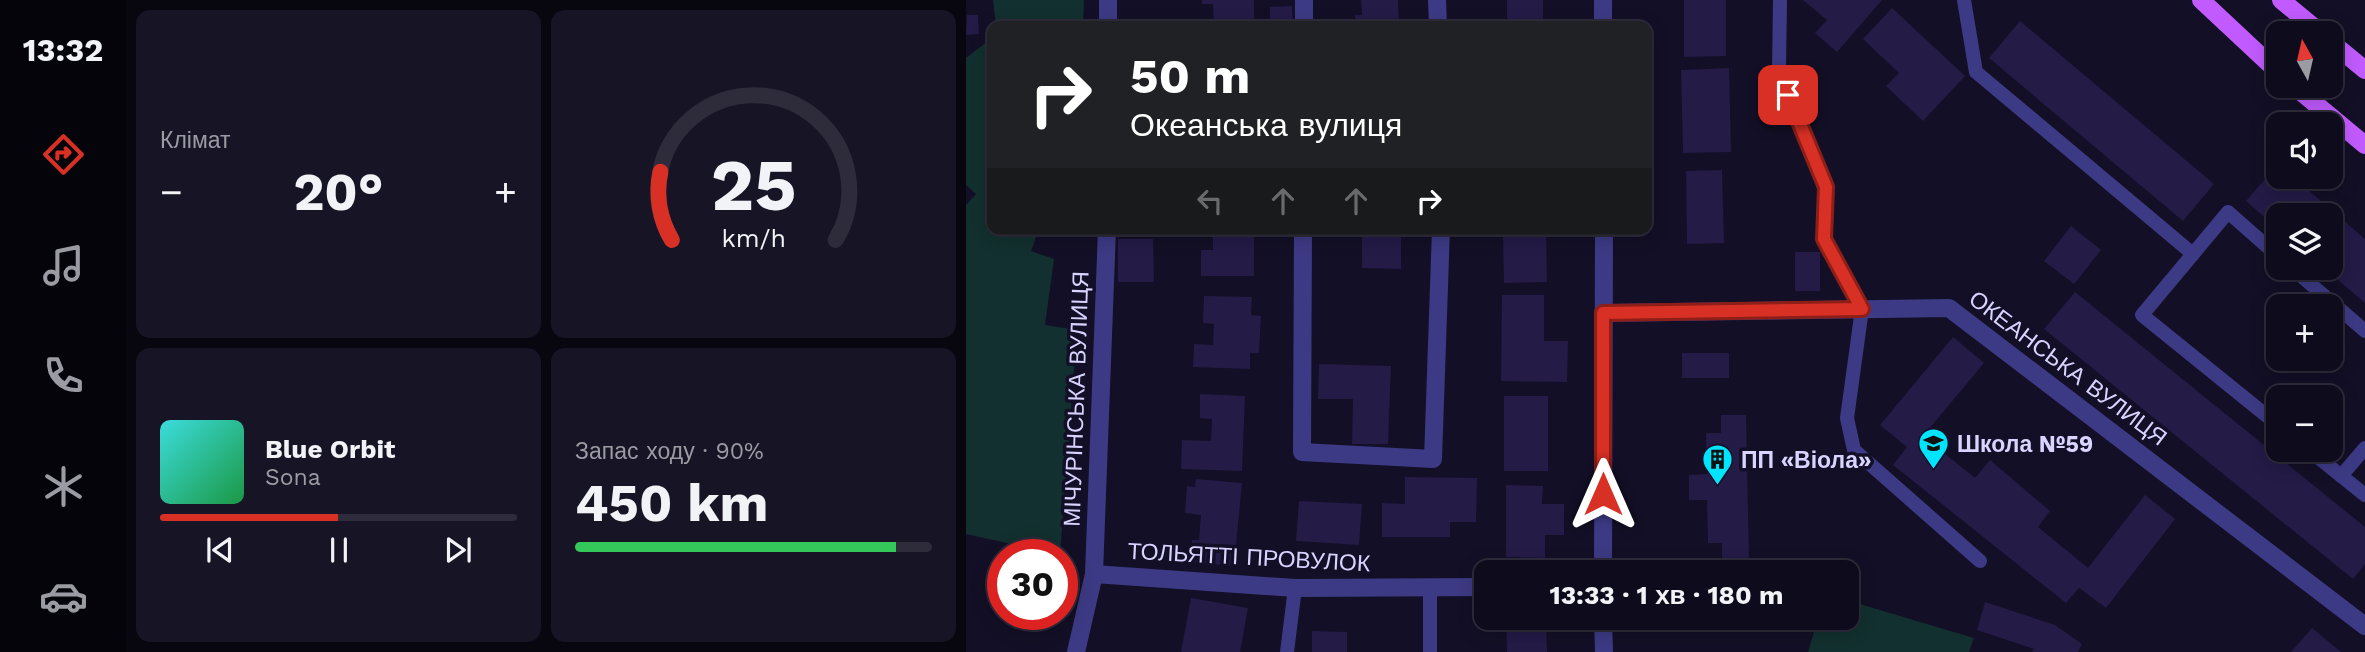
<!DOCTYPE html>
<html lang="uk">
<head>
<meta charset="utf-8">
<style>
  body { margin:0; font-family:"Work Sans",sans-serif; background:#171425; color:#f1f3f6; height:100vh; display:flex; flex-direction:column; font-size:26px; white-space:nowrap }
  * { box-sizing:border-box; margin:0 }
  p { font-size:23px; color:#9b9ba3 }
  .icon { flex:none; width:38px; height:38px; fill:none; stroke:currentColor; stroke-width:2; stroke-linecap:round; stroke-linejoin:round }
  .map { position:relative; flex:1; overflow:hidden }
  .panel { display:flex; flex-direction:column; gap:10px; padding:10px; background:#08060f; width:840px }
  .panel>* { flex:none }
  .hud { position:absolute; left:21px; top:21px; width:665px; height:214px; border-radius:14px; box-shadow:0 4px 18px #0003,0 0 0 2px #2e2b3b; background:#202124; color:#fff; overflow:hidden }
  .needle { width:46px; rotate:352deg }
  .tools { position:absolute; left:1300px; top:21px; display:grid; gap:14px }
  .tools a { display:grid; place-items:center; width:77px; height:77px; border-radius:14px; background:#0e0b1c; box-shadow:0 4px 18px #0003,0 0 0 2px #2e2b3b; font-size:35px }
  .speed { position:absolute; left:21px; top:539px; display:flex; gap:14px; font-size:35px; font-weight:700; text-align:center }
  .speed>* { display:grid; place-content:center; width:91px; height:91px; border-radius:50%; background:#0e0b1c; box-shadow:0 4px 18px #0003,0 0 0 2px #2e2b3b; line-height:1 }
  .speed .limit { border:10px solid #d22; background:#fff; color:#111 }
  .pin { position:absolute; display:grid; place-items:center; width:60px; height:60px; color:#fff; margin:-30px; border-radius:14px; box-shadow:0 4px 10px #0006 }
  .me { position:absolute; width:77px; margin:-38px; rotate:0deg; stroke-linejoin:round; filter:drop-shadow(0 0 5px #0008) }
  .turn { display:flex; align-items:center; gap:24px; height:147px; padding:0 28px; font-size:32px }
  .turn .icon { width:91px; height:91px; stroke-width:2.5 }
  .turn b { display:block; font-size:49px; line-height:60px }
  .lanes { display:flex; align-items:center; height:66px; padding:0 28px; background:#0003; justify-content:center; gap:35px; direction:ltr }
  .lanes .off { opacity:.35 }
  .big { font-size:52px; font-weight:700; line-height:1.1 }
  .panel .tile { flex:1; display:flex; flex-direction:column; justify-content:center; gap:10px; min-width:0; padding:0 24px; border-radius:14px; background:#171425 }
  .panel .dial { align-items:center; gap:0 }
  .dial svg { height:182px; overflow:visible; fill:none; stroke:#2e2b3b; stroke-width:7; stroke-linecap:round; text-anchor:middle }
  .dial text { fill:#f1f3f6; stroke:none }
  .song { display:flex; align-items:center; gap:21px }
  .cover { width:84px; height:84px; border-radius:10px; background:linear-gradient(135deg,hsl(180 70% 55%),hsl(140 70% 35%)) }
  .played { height:7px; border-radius:4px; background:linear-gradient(90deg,#d93025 50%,#2e2b3b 50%) }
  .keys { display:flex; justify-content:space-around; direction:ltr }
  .heat { display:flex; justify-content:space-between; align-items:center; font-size:38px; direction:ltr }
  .charge { height:10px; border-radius:5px; background:linear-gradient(90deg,#34c759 90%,#2e2b3b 0) }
  .panel .tiles { flex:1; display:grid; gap:10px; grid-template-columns:repeat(2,1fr) }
  .trip { position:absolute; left:508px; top:560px; width:385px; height:70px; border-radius:14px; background:#0e0b1c; box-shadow:0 4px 18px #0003,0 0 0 2px #2e2b3b; font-weight:700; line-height:70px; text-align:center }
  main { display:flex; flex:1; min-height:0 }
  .tabs { display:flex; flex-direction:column; width:126px; justify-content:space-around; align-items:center; background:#06040b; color:#9b9ba3 }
  .tabs .icon { width:49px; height:49px }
  .tabs .selected { color:#d93025 }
  .tabs b { font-size:32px; color:#f1f3f6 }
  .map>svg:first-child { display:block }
</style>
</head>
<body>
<main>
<nav class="tabs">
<b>13:32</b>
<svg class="icon selected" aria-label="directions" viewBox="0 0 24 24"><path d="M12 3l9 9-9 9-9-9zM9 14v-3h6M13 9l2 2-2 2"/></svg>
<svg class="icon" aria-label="music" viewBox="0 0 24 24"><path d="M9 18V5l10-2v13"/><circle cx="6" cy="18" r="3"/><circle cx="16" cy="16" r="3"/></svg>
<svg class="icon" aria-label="phone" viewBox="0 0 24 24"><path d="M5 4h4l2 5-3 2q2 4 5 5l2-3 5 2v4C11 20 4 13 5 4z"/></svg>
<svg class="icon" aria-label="climate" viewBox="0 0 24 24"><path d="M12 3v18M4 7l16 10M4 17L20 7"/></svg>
<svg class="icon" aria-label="car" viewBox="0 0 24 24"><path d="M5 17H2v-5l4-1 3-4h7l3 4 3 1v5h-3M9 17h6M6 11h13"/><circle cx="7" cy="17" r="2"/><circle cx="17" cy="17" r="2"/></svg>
</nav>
<section class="panel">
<div class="tiles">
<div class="tile"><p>Клімат</p>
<div class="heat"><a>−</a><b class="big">20°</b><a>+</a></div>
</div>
<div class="tile dial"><svg viewBox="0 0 100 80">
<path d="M14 69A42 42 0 1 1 86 69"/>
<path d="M14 69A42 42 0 0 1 9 39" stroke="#d93025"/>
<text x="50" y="56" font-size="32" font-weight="700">25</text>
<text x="50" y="72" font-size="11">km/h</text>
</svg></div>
<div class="tile">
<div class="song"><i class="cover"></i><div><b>Blue Orbit</b><p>Sona</p></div></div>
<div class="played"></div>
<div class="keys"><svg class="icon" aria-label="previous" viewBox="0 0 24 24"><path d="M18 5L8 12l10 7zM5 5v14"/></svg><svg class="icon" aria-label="pause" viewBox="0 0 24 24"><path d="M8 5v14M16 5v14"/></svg><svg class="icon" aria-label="next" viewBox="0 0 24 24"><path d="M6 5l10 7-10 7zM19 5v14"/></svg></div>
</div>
<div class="tile"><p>Запас ходу · 90%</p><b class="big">450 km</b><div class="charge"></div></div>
</div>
</section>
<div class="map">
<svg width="1399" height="652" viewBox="0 0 1399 652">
  <rect width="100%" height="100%" fill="#130f26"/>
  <g fill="#12302f">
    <path d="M27 0H118L117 26H30Z"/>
    <path d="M26 38V229H73L65 251 88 259 79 325 111 330 94 555 0 534V205L10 194 0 185V58Z"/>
    <path d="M880 600 1008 638 1003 652H842L852 618H880Z"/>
  </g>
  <g fill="#241b47">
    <path d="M236 0H288V26H248L247 4H236Z"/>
    <path d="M395 0H432L433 26H389V15H396Z"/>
    <rect x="541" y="0" width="36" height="26"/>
    <path d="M718 0H760V56L718 57Z"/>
    <path d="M837 0H916L871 52 849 33 861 20Z"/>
    <path d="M326 6 327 25 304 26V7Z"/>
    <path d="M926 8 999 76 957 121 920 86 933 73 897 39Z"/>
    <path d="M1 15H12L13 34 0 35Z"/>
    <path d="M1054 21 1248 184 1217 221 1023 58Z"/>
    <path d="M763 68 765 152 717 153 715 70Z"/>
    <path d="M1312 164V177H1327L1399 239V303L1358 268H1365V215H1312V229L1280 201Z"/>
    <path d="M756 170 758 243 721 244 720 171Z"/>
    <path d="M1105 226 1135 250 1108 284 1078 261Z"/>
    <path d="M219 229H288V276H235V250H247V235H219Z"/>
    <path d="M348 229H435V269L396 268V235L348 234Z"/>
    <path d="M537 229H580L581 282 538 283Z"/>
    <path d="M152 239H187L188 282H152Z"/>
    <rect x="829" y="252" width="25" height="39"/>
    <path d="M1109 292 1399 527V564L1387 579 1078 329Z"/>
    <path d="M536 295H578V341H602L601 382 535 381Z"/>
    <path d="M238 296 286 297 285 315 295 316 293 353H284V369L227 367 228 344 247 345 248 324 237 323Z"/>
    <path d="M987 337 1018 363 957 436 1009 478 1024 460 1084 511 1072 527 1122 568 1179 495 1209 519 1140 608 1113 588 1100 603 927 465 941 447 914 425Z"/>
    <rect x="716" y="353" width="47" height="25"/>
    <path d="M353 364 425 366 422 444H386L387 399H352Z"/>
    <path d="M234 394 279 396 276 471 215 469 216 440 245 441 246 419 234 418Z"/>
    <rect x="538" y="396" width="44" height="75"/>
    <path d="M755 415H780L783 559 756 560V543H742L741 500H723V475L741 474 740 433H755Z"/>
    <path d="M439 477 511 478 510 522H484V537H416V503L439 504Z"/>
    <path d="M230 479 276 483 268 566 223 562 226 540H233L235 515 219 513 221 486 229 487Z"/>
    <path d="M540 485 577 486 576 504H598V535H579V558L540 557Z"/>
    <path d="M333 501 396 504 393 545 330 541Z"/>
    <path d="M225 598 282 608 274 652H215Z"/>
    <path d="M1019 602 1089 625 1116 644 1112 652H1066L1068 649 1011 630Z"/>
    <path d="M540 618H580L581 652H541Z"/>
    <path d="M1346 628 1375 652H1325Z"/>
    <path d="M346 631 381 632V652H346Z"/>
  </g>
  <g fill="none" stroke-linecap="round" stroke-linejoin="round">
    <g stroke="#3d3a85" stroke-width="14">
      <path d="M814 0 813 71 860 187 858 239 896 309 881 418 888 450 1014 561"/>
      <path d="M998 0 1010 72 1227 254 1262 212 1312 256"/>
      <path d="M1227 254 1176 315 1312 425"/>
      <path d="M1326 268 1399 331"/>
      <path d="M1343 450 1399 495"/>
      <path d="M1375 476 1399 448"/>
      <path d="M321 652 329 588"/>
      <path d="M464 652V588"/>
    </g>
    <g stroke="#3d3a85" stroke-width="18">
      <path d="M142 0V26"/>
      <path d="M471 0 472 26"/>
      <path d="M637 0V26"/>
      <path d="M338 26V0"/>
      <path d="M337 229 336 452 467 459 475 229"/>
      <path d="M637 313 983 308 1399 626"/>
      <path d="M637 572 638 229"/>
      <path d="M128 574 329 588 520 587"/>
      <path d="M637 618 638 652"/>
      <path d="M110 652 128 574 141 229"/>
    </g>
    <g stroke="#c25bff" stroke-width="18">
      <path d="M1235 0 1312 72"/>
      <path d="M1315 0 1355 33"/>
      <path d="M1365 42 1399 70"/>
      <path d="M1328 86 1399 145"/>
    </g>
  </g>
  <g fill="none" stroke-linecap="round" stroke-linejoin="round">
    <defs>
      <path id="route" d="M637 494V313L896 309 858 239 860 187 822 95"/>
    </defs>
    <use href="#route" stroke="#8d1f18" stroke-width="18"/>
    <use href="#route" stroke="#d93025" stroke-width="12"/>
  </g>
  <defs>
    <symbol id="school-pin" viewBox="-11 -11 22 30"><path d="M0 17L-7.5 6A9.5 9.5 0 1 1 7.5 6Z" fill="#00e5ff" stroke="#130f26"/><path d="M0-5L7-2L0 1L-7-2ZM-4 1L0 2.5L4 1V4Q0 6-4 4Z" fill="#111"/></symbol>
    <symbol id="building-pin" viewBox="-11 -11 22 30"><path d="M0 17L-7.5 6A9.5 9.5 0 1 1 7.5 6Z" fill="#00e5ff" stroke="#130f26"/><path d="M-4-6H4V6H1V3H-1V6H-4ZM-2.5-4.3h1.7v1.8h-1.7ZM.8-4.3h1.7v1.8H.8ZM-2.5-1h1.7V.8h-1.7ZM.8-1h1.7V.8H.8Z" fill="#111"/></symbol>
  </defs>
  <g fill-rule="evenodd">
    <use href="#school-pin" x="950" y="426" width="35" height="47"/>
    <use href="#building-pin" x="734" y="442" width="35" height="47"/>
  </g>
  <g text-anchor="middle" stroke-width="7" stroke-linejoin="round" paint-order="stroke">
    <g font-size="23" fill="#d9d4ff" stroke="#130f26">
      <text transform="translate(1102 368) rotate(37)" y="8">ОКЕАНСЬКА ВУЛИЦЯ</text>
      <text transform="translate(110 399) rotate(-88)" y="8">МІЧУРІНСЬКА ВУЛИЦЯ</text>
      <text transform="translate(283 557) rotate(3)" y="8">ТОЛЬЯТТІ ПРОВУЛОК</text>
    </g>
    <g font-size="23" font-weight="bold" fill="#d9d4ff" stroke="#130f26" text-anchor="start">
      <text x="991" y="452">Школа №59</text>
      <text x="775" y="468">ПП «Віола»</text>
    </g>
  </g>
</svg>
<div class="tools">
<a><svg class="needle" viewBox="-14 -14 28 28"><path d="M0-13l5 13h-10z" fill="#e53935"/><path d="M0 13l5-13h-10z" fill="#9b9ba3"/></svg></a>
<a><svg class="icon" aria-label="sound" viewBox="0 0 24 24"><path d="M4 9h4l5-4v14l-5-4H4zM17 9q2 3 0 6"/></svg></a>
<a><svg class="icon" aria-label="layers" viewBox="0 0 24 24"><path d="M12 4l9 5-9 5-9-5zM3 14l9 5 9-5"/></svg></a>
<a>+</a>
<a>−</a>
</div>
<div class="speed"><div class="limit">30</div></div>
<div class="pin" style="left:822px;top:95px;background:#d93025"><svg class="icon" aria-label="arrive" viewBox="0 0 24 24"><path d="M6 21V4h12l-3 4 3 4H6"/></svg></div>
<svg class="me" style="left:637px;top:494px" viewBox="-20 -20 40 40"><path d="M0-17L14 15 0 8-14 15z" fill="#d93025" stroke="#fff" stroke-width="4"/></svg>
<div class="trip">13:33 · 1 хв · 180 m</div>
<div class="hud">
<div class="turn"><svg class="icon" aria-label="right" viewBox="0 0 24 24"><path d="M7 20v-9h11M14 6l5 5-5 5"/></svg><div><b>50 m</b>Океанська вулиця</div></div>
<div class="lanes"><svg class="icon off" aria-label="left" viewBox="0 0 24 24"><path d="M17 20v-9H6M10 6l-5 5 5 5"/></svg><svg class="icon off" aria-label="ahead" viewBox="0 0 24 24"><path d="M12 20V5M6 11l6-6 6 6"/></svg><svg class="icon off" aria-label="ahead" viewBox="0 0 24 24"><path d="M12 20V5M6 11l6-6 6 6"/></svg><svg class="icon" aria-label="right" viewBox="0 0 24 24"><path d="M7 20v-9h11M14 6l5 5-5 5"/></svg></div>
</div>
</div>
</main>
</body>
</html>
